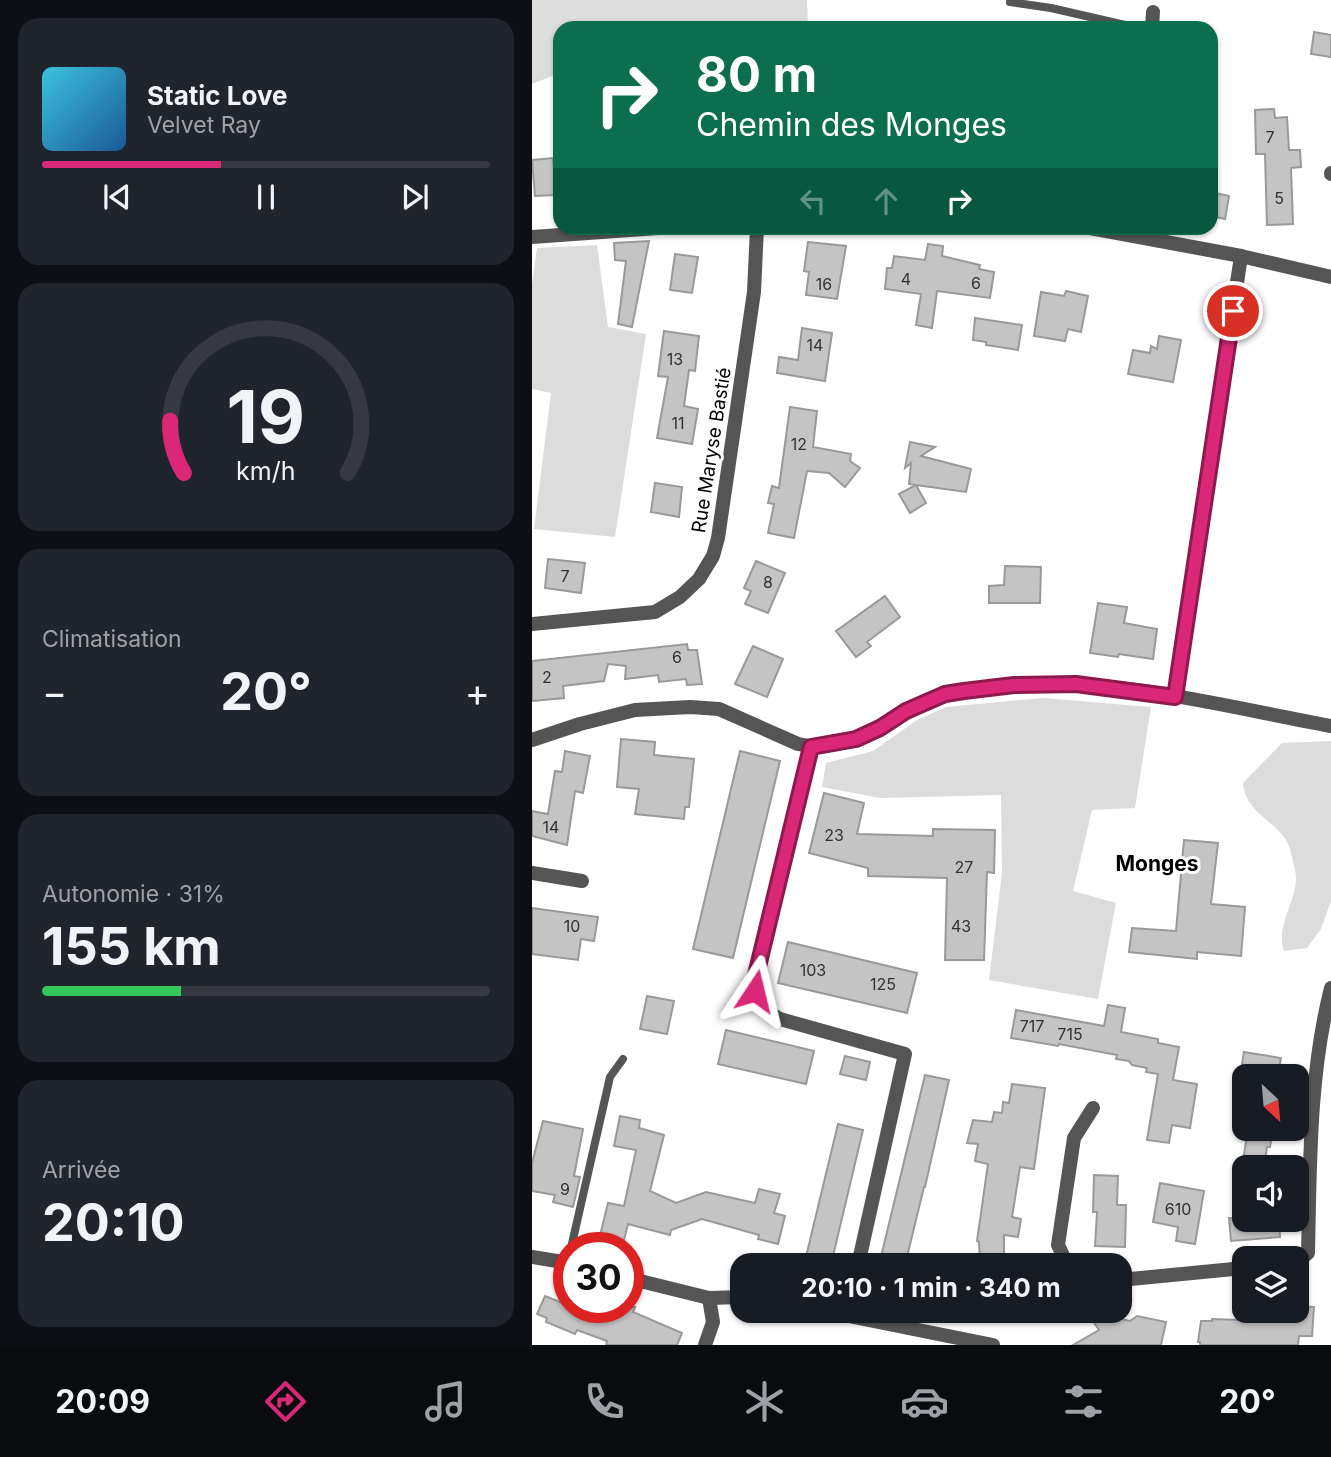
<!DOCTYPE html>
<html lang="fr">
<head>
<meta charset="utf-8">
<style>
  body { margin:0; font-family:Inter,sans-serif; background:#20242c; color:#f1f3f6; height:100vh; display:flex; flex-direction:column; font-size:26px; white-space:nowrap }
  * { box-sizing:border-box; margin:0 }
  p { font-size:23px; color:#9ea1a6 }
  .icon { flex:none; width:38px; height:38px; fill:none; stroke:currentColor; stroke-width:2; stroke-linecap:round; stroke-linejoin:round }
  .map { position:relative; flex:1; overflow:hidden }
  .sheet { display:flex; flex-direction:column; gap:18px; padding:18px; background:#0d0f14; width:532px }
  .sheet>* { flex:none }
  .guide { position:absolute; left:21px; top:21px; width:665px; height:214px; border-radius:21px; box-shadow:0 2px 5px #0004; background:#0b6e4f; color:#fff; overflow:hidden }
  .needle { width:46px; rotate:154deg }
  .tools { position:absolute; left:700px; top:1064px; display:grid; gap:14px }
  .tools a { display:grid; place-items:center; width:77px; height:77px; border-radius:14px; background:#171b24; box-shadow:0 2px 5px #0004; font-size:35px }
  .speed { position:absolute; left:21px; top:1232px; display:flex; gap:14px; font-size:35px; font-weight:700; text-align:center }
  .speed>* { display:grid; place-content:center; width:91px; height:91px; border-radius:50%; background:#171b24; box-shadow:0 2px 5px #0004; line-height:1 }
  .speed .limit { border:10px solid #d22; background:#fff; color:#111 }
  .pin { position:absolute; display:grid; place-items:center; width:60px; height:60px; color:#fff; margin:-30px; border:4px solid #fff; border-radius:50%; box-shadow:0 2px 7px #0007 }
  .me { position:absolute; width:77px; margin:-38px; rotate:10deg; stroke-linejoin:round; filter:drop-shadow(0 0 5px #0008) }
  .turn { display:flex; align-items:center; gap:24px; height:147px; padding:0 28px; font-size:32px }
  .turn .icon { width:91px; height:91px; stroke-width:2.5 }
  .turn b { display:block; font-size:49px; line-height:60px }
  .lanes { display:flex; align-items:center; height:66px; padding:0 28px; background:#0003; justify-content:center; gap:35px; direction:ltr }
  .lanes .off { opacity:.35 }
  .big { font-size:52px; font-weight:700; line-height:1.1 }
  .sheet .widget { flex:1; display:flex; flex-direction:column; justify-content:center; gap:10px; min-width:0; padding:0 24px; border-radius:21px; background:#20242c }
  .sheet .dial { align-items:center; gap:0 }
  .dial svg { height:182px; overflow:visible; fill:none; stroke:#363941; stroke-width:7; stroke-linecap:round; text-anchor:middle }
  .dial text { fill:#f1f3f6; stroke:none }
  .song { display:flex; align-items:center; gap:21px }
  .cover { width:84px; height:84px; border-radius:10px; background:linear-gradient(135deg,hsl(190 70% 55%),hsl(210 70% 35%)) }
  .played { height:7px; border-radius:4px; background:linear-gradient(90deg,#db2777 40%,#363941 40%) }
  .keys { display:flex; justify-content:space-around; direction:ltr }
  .heat { display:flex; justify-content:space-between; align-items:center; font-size:38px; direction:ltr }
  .charge { height:10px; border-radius:5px; background:linear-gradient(90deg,#34c759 31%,#363941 0) }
  .trip { position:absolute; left:198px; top:1253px; width:402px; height:70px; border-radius:21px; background:#171b24; box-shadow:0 2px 5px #0004; font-weight:700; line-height:70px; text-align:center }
  .dock { display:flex; height:112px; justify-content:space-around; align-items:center; background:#090b0e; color:#9ea1a6 }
  .dock .icon { width:49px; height:49px }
  .dock .selected { color:#db2777 }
  .dock b { font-size:32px; color:#f1f3f6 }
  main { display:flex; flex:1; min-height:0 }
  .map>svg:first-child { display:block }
</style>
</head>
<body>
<main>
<section class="sheet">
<div class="widget">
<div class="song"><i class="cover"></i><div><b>Static Love</b><p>Velvet Ray</p></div></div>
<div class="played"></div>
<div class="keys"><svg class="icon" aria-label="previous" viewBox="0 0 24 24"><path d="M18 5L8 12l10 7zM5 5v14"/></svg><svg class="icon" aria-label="pause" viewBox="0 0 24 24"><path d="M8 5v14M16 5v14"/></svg><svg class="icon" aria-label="next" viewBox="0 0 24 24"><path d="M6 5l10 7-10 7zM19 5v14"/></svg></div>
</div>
<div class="widget dial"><svg viewBox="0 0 100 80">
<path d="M14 69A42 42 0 1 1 86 69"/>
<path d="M14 69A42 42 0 0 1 8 46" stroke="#db2777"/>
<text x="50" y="56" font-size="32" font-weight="700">19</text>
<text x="50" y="72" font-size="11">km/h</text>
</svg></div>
<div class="widget"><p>Climatisation</p>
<div class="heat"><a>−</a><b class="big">20°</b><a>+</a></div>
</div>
<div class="widget"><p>Autonomie · 31%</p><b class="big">155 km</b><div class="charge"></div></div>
<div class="widget"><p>Arrivée</p><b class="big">20:10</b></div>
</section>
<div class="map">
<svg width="799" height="1345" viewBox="0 0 799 1345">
  <rect width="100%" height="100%" fill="#fff"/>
  <g fill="#dcdcdc">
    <path d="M0 0H275L276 28H28V73L0 84Z"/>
    <path d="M65 245 76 327 114 334 83 537 2 529 19 393 0 389V284L5 248Z"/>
    <path d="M511 698 619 707 603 808 560 810 541 891 584 903 566 999 457 980 470 873 469 795 348 798 290 787 294 763 341 751 385 720 414 707Z"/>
    <path d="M799 741V901L789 929 775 948 752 951C743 925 765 902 764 876 763 868 760 857 758 849 750 822 713 815 711 783L750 743Z"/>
  </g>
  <g fill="#c4c4c4" stroke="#999" stroke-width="2">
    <path d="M782 32 799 35V57L779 54Z"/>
    <path d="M742 109 743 118 755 117 757 150H768L769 167 759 168 761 224 735 225 733 154H724L723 110Z"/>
    <path d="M21 158 24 195 3 196 0 160Z"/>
    <path d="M679 192 697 196 693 219 679 216Z"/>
    <path d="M117 241 100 327 86 324 94 261 83 260 82 243Z"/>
    <path d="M276 242 314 246 305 299 274 295 277 272 272 271Z"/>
    <path d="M396 244 411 246 410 256 448 265 447 269 462 272 458 298 405 291 400 328 384 325 389 294 353 289 355 268H360L362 256 393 260Z"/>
    <path d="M143 254 166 257 160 293 138 290Z"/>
    <path d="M534 291 556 296 549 332 536 329 533 341 502 336 509 292 532 296Z"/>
    <path d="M443 318 490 325 486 350 454 345V342L441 340Z"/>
    <path d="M270 328 300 333 293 381 245 373 247 357 266 360Z"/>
    <path d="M132 331 167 336 163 371 157 370 152 406 166 409 160 444 125 438 136 377 126 376Z"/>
    <path d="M627 336 649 340 641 382 596 374 601 350 618 353 619 346 625 349Z"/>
    <path d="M258 407 285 411 281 447 319 454 318 461 328 468 313 487 297 473 275 471 262 538 236 533 242 504 236 503 240 486 247 488Z"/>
    <path d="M378 442 403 447 389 456 439 469 434 492 384 485 394 503 378 513 367 494 384 485 377 484 379 463 373 468Z"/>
    <path d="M123 483 150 487 147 517 119 512Z"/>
    <path d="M16 559 53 563 49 593 13 588Z"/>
    <path d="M224 561 253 573 236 613 213 604 219 591 212 588Z"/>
    <path d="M473 566 509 567 508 603H457V586L472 585Z"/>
    <path d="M353 596 368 617 335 642 339 646 324 657 304 631Z"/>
    <path d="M566 603 595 607 592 623 625 629 621 659 587 654 586 657 558 653Z"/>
    <path d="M155 644 156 650H165L170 684 155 685 154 679 127 682 126 675 93 679 94 666 76 664 72 681 31 686 32 698 0 701V661Z"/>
    <path d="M221 646 251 659 235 697 203 684Z"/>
    <path d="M89 739 123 742 122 755 162 759 157 807H153L152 819 103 814 107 789 85 787Z"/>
    <path d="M33 751 58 756 51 793 43 791 35 845 0 836V811L16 814 23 771 30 772Z"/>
    <path d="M208 751 248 761 201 958 161 949Z"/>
    <path d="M292 793 332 803 325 834 401 836V829L463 830 462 873 455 872 452 960H413L415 878 336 876V868L277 853Z"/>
    <path d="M652 840 686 843 679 904 713 907 709 956 665 952V959L597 952 600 928 644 931Z"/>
    <path d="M0 908 66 917 62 941 49 939 46 960 0 954Z"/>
    <path d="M256 942 385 973 375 1013 246 983Z"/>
    <path d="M115 996 142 1001 135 1034 108 1029Z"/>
    <path d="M576 1005 593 1008 589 1032 626 1039V1043L647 1047 641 1080 665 1084 658 1128 640 1125 637 1143 615 1140 626 1074 614 1072 615 1068 600 1065 597 1061 584 1059 585 1055 527 1044 526 1046 479 1038 484 1010 572 1026Z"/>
    <path d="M194 1030 282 1051 274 1084 186 1064Z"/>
    <path d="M712 1052 749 1058 746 1076H708Z"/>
    <path d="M313 1056 338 1062 334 1080 308 1074Z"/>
    <path d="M393 1075 417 1080 393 1187H392L373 1265H347Z"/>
    <path d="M480 1084 513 1088 502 1169 488 1167 480 1217 489 1219 486 1237 472 1235V1265H448L447 1242 445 1241 456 1164 443 1161 446 1144 435 1143 441 1120 460 1122 462 1112 470 1113 471 1102 477 1103Z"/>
    <path d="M88 1116 108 1120 107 1128 132 1135 118 1191 144 1203 174 1192 223 1203 227 1189 248 1194 242 1213 253 1216 246 1244 226 1239 227 1235 170 1219 139 1230 138 1235 96 1224 90 1248H65L76 1203 92 1206 104 1150 82 1146Z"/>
    <path d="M11 1121 51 1129 42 1176 48 1177 41 1207 21 1202 23 1195 0 1191V1163Z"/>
    <path d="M306 1124 331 1130 305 1239 299 1265H272Z"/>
    <path d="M716 1129H741L738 1147H735L732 1167H710Z"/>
    <path d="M562 1175 586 1176 585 1205H594L593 1247 563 1246 565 1212H561Z"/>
    <path d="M628 1183 672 1191 663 1244 644 1241 646 1227 621 1222Z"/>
    <path d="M697 1218 747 1220 748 1237 699 1241Z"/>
    <path d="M13 1296 72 1320 77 1307H103L101 1312 150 1333 145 1345H74L75 1341 45 1330 43 1334 14 1322 15 1318 5 1314Z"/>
    <path d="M765 1306 782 1307 780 1336H767L766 1345H668V1342H666L669 1321H680V1319L709 1320 710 1311H765Z"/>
    <path d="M554 1311 598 1321 605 1316 634 1322 629 1345H541L567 1330Z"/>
  </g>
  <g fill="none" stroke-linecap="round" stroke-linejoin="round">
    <g stroke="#555" stroke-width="8">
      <path d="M478 2 519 8 606 28"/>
      <path d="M39 1248 78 1077 91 1059"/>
    </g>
    <g stroke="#555" stroke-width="14">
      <path d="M620 28 621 12"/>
      <path d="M799 173V174"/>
      <path d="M558 228 709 256 799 277"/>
      <path d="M0 237 126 228"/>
      <path d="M0 624 123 612 148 597 167 579 181 556 186 538 222 292 225 228"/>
      <path d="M643 697 709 256"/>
      <path d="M0 740 48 724 103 710 158 707 187 709 266 744C323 757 363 708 414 694 434 689 457 688 477 686 578 675 699 708 799 726"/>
      <path d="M279 747 223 980C223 1000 230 1010 248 1019L373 1054 326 1265"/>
      <path d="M0 873 50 881"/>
      <path d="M0 1257 37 1263"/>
      <path d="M765 1261 776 1253C778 1164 777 1075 799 988"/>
      <path d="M538 1265 534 1262 526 1245 542 1138 561 1108"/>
      <path d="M96 1278 177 1298 210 1297"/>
      <path d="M588 1280 712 1268"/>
      <path d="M292 1311 461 1345"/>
      <path d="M173 1345 181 1322 177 1298"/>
    </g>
  </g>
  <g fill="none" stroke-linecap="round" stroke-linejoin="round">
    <defs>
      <path id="route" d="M223 991V979L279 747 324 739 348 728 374 711 413 694 432 691 482 685 544 684 643 697 701 311"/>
    </defs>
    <use href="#route" stroke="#8e194d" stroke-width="18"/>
    <use href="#route" stroke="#db2777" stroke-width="12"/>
  </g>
  <g text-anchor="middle" stroke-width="6" stroke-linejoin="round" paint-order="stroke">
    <g font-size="16" fill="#313131">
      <text x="738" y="143">7</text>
      <text x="747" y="204">5</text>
      <text x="374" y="285">4</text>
      <text x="444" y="289">6</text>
      <text x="292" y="290">16</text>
      <text x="283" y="351">14</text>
      <text x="143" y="365">13</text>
      <text x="146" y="429">11</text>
      <text x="267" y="450">12</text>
      <text x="33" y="582">7</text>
      <text x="236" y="588">8</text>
      <text x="145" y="663">6</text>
      <text x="15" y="683">2</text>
      <text x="19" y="833">14</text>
      <text x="302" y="841">23</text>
      <text x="432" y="873">27</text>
      <text x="40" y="932">10</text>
      <text x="429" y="932">43</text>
      <text x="281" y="976">103</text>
      <text x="351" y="990">125</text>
      <text x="500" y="1032">717</text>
      <text x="538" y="1040">715</text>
      <text x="33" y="1195">9</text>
      <text x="646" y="1215">610</text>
    </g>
    <g font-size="19" fill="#000" stroke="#fff">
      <text transform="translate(179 450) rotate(-81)" y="7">Rue Maryse Bastié</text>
    </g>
    <g font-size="21" font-weight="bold" fill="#000" stroke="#fff">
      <text x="625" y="871">Monges</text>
    </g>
  </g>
</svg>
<div class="tools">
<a><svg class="needle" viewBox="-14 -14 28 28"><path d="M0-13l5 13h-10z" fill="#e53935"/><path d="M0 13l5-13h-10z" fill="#9ea1a6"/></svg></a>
<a><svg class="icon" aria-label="sound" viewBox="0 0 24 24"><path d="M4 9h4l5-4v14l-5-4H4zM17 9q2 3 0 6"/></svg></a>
<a><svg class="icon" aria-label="layers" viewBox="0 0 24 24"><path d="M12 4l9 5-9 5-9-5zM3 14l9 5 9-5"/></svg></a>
</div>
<div class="speed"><div class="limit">30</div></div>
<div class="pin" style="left:701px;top:311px;background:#d93025"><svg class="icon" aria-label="arrive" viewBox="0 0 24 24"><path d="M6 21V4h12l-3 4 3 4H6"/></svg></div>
<svg class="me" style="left:223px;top:991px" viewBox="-20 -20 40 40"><path d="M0-17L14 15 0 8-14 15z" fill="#db2777" stroke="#fff" stroke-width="4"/></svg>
<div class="trip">20:10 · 1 min · 340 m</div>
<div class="guide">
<div class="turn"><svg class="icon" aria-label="right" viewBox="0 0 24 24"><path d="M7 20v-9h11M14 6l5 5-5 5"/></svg><div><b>80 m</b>Chemin des Monges</div></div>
<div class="lanes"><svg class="icon off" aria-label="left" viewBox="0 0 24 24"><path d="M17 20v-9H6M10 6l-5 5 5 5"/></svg><svg class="icon off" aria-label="ahead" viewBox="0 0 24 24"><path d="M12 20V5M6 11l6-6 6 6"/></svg><svg class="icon" aria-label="right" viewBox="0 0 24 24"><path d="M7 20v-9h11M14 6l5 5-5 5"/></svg></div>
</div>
</div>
</main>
<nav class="dock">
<b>20:09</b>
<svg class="icon selected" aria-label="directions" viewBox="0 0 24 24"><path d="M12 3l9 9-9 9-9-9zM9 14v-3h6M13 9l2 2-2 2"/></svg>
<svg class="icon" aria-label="music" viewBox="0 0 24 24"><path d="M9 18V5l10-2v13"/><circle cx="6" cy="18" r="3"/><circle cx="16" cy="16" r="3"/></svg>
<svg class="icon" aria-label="phone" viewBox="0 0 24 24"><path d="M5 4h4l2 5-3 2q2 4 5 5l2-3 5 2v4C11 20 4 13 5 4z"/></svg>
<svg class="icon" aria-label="climate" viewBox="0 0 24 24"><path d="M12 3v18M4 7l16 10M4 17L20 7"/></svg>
<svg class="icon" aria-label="car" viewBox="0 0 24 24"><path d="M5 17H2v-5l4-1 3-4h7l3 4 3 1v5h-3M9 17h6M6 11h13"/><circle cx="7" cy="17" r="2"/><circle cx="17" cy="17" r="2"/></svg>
<svg class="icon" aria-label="filters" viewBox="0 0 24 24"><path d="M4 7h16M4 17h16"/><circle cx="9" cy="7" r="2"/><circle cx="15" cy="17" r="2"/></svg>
<b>20°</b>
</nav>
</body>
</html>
